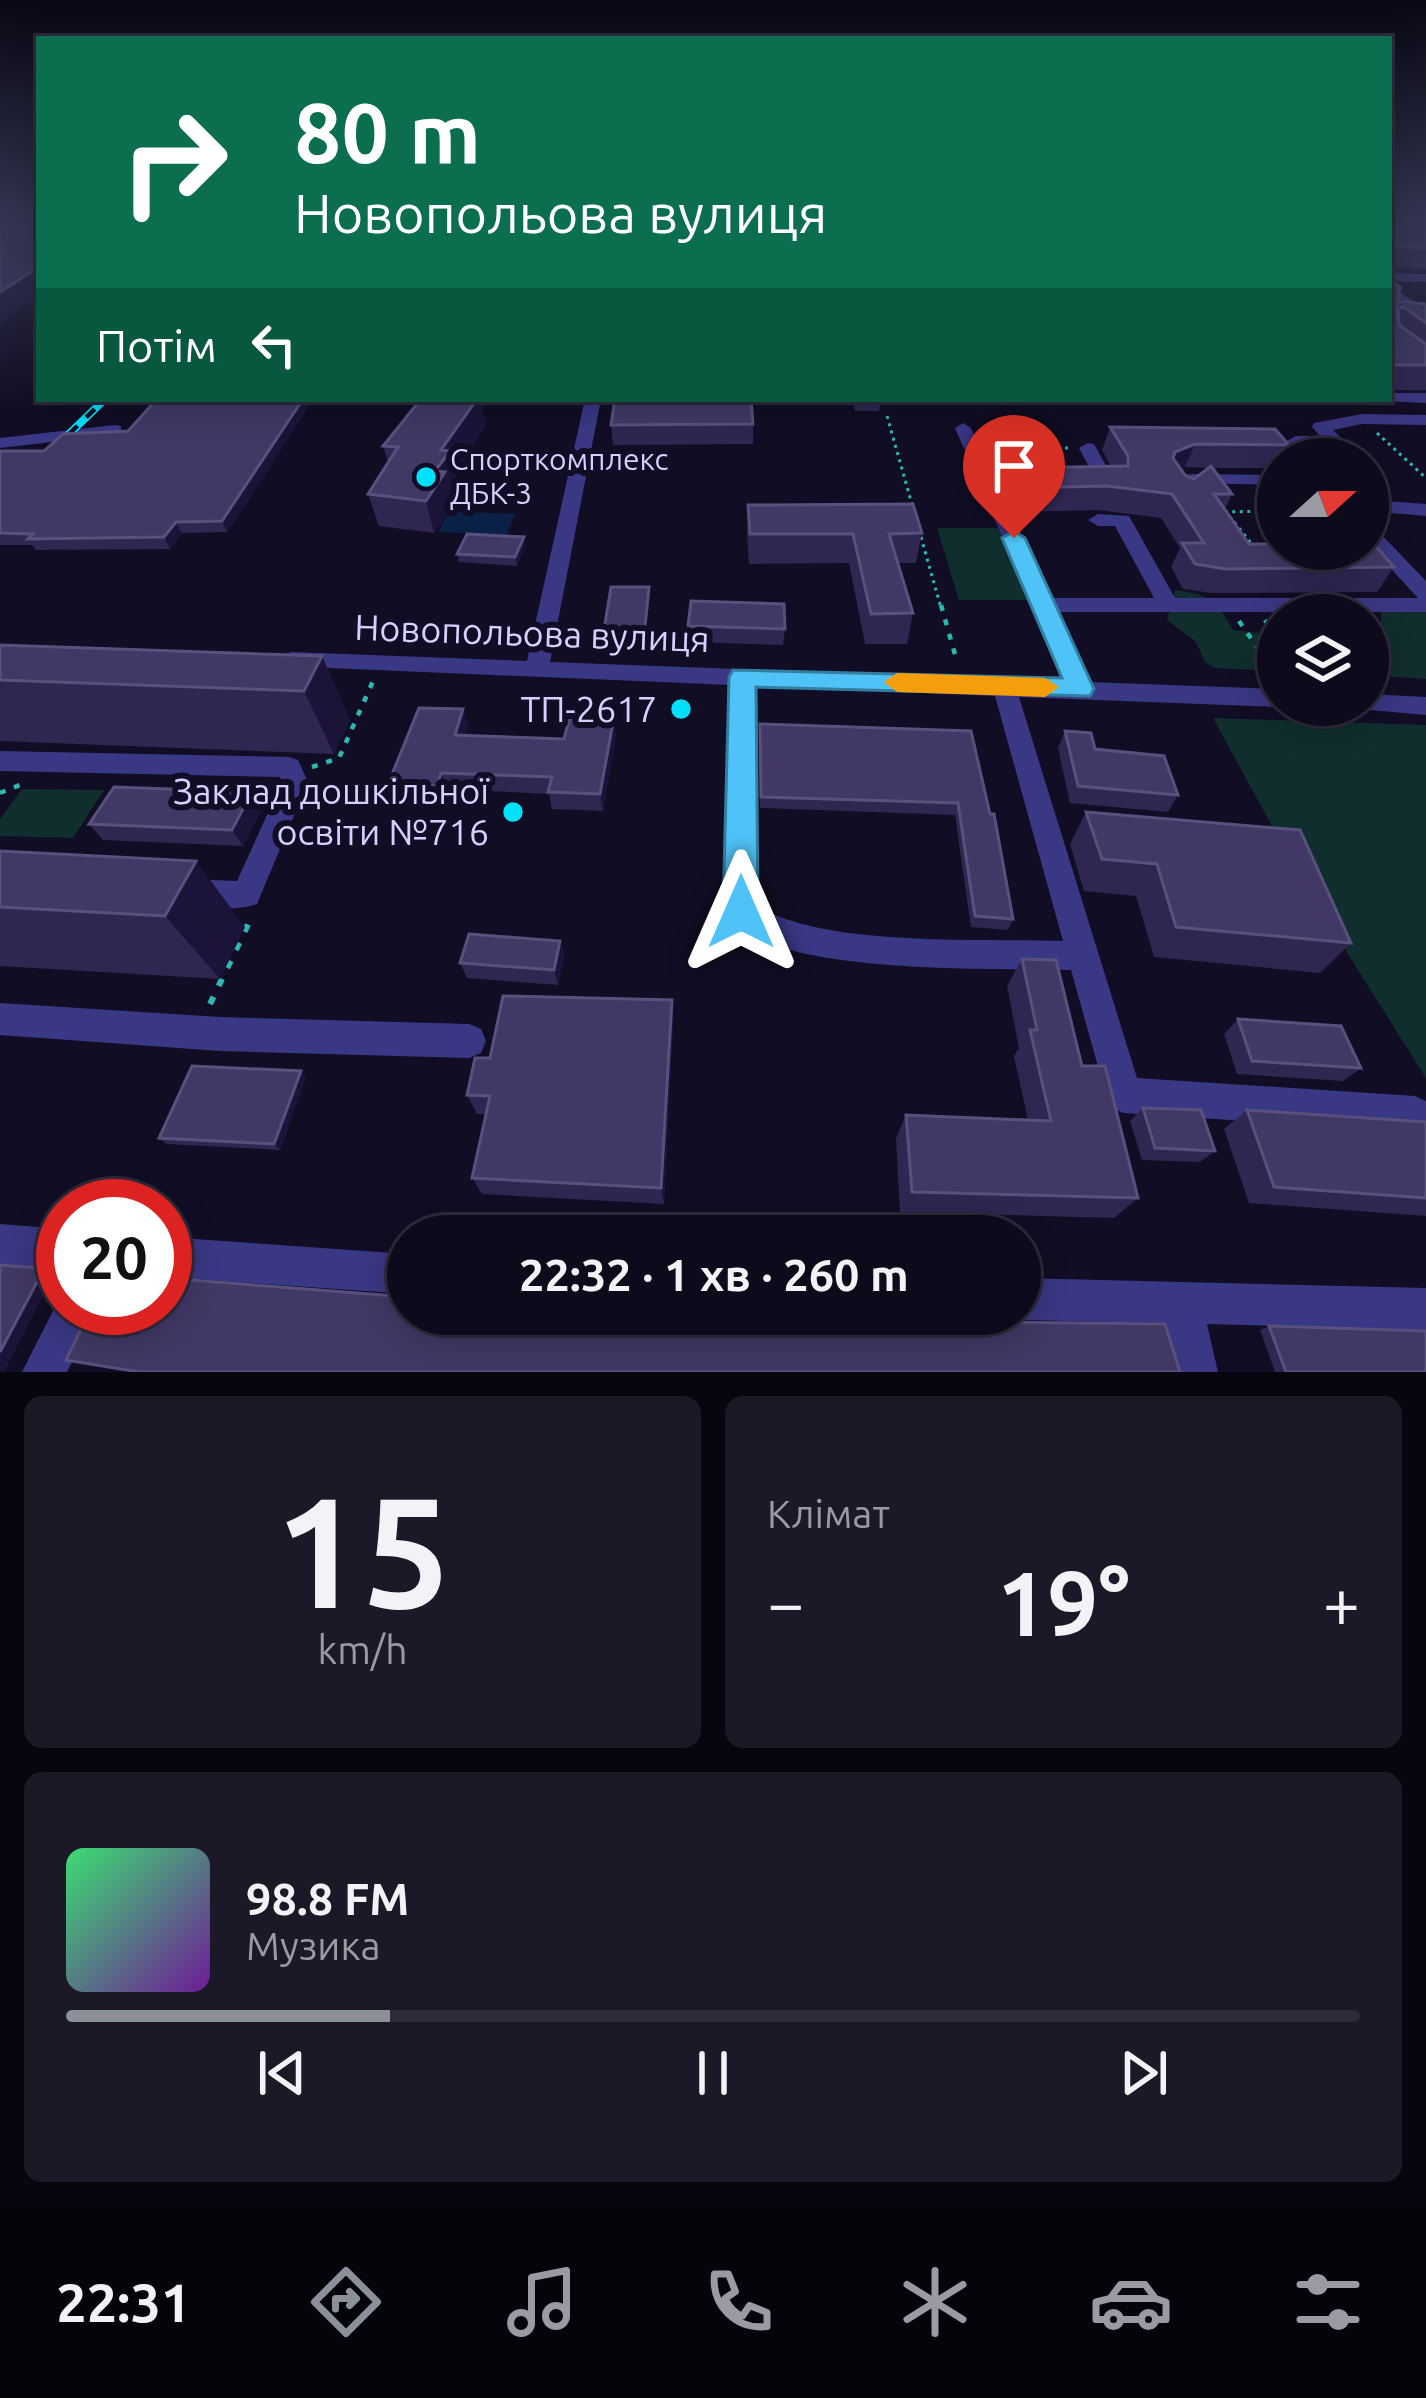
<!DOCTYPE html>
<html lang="uk">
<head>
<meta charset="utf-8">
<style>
  body { margin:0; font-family:Ubuntu,sans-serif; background:#1b1828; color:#f1f3f6; height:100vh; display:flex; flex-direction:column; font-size:45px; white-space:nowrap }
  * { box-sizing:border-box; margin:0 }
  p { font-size:39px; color:#9a9aa3 }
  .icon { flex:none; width:66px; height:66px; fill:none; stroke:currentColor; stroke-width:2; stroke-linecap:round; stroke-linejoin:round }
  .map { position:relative; height:1372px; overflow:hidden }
  .side { display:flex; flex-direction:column; gap:24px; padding:24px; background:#07060f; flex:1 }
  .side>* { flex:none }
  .guide { position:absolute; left:36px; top:36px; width:1356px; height:366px; border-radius:0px; box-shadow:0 6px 30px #0003,0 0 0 3px #2d2b3a; background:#0b6e4f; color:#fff; overflow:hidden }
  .needle { width:78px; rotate:69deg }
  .tools { position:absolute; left:1257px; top:438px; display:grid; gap:24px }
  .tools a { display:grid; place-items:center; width:132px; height:132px; border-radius:50%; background:#0d0a1b; box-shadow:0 6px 30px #0003,0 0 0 3px #2d2b3a; font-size:60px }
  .speed { position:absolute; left:36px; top:1179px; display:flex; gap:24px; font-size:60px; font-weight:700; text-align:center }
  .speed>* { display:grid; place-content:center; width:156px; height:156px; border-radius:50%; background:#0d0a1b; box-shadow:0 6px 30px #0003,0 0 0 3px #2d2b3a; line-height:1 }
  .speed .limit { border:18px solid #d22; background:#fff; color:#111 }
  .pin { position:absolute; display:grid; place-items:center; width:102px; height:102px; color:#fff; margin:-123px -51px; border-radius:50% 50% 50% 0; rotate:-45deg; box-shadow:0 0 12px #0007 }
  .pin .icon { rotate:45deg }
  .me { position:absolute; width:132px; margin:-66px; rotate:0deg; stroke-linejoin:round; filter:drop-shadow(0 0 9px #0008) }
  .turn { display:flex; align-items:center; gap:42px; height:252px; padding:0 60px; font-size:54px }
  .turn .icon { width:156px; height:156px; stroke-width:2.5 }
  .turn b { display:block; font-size:84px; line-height:102px }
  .then { display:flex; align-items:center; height:114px; padding:0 60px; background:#0003; gap:24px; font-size:45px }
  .big { font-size:90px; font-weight:700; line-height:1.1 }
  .side .tile { flex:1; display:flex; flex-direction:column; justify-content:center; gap:18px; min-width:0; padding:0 42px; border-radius:18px; background:#1b1828 }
  .side .dial { align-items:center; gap:0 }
  .dial b { font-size:156px; line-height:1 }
  .song { display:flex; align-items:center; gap:36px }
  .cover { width:144px; height:144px; border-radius:18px; background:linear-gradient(135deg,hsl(140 70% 55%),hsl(280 70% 35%)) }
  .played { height:12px; border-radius:6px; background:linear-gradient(90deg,#8c9099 25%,#2d2b3a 25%) }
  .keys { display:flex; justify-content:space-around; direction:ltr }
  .heat { display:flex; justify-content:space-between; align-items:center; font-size:66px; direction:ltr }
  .side .tiles { flex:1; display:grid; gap:24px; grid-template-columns:1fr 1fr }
  .tile:last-child { grid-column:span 2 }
  .trip { position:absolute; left:387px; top:1215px; width:654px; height:120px; border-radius:60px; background:#0d0a1b; box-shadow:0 6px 30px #0003,0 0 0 3px #2d2b3a; font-weight:700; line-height:120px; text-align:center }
  .tabs { display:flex; height:192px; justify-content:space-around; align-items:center; background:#05040b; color:#9a9aa3 }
  .tabs .icon { width:84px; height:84px }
  .tabs .selected { color:#8c9099 }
  .tabs b { font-size:54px; color:#f1f3f6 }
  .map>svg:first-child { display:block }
</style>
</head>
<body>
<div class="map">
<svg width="1426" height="1372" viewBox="0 0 1426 1372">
  <rect width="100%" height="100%" fill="#110d24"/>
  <g fill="#102e2d">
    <path d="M937 528H999L1027 600H959Z"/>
    <path d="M1175 590C1209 594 1217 601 1233 630L1278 635V671L1214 668 1205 662 1196 642 1167 620Z"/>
    <path d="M1381 600 1426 608V679L1368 675V621L1381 622Z"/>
    <path d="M1213 718 1426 725V1078L1302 881Z"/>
    <path d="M22 789 104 790 73 838 0 836V819Z"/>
  </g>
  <path fill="#0a2046" d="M449 511 516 514 506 535 438 532Z"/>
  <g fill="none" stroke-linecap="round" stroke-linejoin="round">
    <g stroke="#2bb9b1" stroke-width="3" stroke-dasharray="3 4.5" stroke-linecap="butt">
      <path d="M887 416 913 508"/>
      <path d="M1377 433 1426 478"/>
      <path d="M990 449 1069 448"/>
      <path d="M1278 506 1267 509 1278 517"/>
      <path d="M921 537 941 608"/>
      <path d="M1255 548 1226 512 1268 511"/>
    </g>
    <g stroke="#2bb9b1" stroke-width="4.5" stroke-dasharray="6 9" stroke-linecap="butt">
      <path d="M941 605 956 658"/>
      <path d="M1265 620 1278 641"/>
      <path d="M1239 621 1277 676"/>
      <path d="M312 767 339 758 374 679"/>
      <path d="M0 793 25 783"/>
    </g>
    <path stroke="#2bb9b1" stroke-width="6" stroke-dasharray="8 12" stroke-linecap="butt" d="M210 1004 251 918"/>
    <g fill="#3a3784" fill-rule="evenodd">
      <path d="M1389 273 1426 274V282L1389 281Z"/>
      <path d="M1389 285 1426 310V320L1389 295Z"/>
      <path d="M1389 393H1426V403L1383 401 1389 399Z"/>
      <path d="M585 399H601L550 662 1065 681 955 428 963 423 971 428 1050 598H1154L1115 526H1098L1088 520 1098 514 1129 516 1175 598H1418L1368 544V526L1375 528 1426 581V612H1056L1089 682 1278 689V705H1284L1278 707 1019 697 1137 1078 1415 1096 1426 1101V1127L1415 1132 1124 1113 1111 1108 1106 1095 1071 970C1004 968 756 977 726 912L731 685 283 666 279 660 291 652 527 661ZM755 686 995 696 1063 941C981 938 823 948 756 905Z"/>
      <path d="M1362 414 1426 415V425L1362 424 1333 430 1344 441C1331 450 1300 450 1287 441L1296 436H1320L1312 427 1314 423Z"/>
      <path d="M115 425 121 426V434L0 448V438Z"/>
      <path d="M1088 443 1094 444 1115 482 1112 486H1092L1083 481 1094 476 1079 448Z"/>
      <path d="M1192 474 1278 475V485L1186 483V475Z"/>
      <path d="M1372 500 1426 504V516L1368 511V501Z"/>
      <path d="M1368 694 1426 697V715L1359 709 1357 705H1368Z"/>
      <path d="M0 751 289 757 298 760 308 782 257 904C235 912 199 909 177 901L173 892 177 883 188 879 237 881 282 782 280 777 0 771Z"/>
      <path d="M0 1003 220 1017 469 1024 481 1029 486 1041 481 1053 469 1058 220 1051 0 1035Z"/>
      <path d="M0 1224 63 1229V1269L0 1264Z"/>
      <path d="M165 1237 408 1254V1294L165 1277Z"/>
      <path d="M1020 1278 1426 1288V1330L1207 1324 1218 1372H1174L1165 1323 1020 1320 1007 1314H1020Z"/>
      <path d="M62 1293 63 1308H98L67 1372H22Z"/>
    </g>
    <defs>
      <path id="rail" d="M0 501 105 399"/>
    </defs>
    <use href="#rail" stroke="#00e0fb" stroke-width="8"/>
    <use href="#rail" stroke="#110d24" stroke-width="4.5" stroke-dasharray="12" stroke-linecap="butt"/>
  </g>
  <g fill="#2f2652" fill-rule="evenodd">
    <path d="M1389 220H1426V269L1389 267Z"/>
    <path d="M1389 280 1398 301 1426 304V390H1389Z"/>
    <path d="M157 399H314L227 532 182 533 170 549 36 550 32 545H0V451H44L128 431Z"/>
    <path d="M421 399H480L486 425 455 472 457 482 450 492 453 504 434 533 379 526 368 494 388 462 383 446Z"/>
    <path d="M852 399H881L879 411H855Z"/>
    <path d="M753 424V444L613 445 611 425Z"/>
    <path d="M1110 427 1289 445 1282 459H1278L1277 468H1212L1232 494 1225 509 1249 544 1394 567 1377 592 1212 593 1183 589 1171 567 1180 548 1161 518 1098 510 1015 512 1005 491 1012 468 1111 466 1102 450ZM1185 467 1209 468 1194 479 1185 475 1181 469Z"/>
    <path d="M748 505 922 533 916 563H898L913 613 907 644H865L849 563 749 564 747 534Z"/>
    <path d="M525 545 517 566 459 562 457 554Z"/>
    <path d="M649 587 644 645H604L603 636Z"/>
    <path d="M688 626 785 629 783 645 689 642Z"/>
    <path d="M0 645 322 656 350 720 334 754 0 741Z"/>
    <path d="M463 709 468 726 465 735 564 739 616 734 603 811 552 809 549 794 447 789 443 803 395 801 388 784Z"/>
    <path d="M971 731 1013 919 1008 930 971 927 955 815 760 808V736Z"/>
    <path d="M1065 731 1178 795 1168 812 1070 803 1058 748Z"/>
    <path d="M262 809 243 846 103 840 89 824Z"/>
    <path d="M1086 812 1351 943 1320 973 1154 957 1136 896 1084 891 1070 844Z"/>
    <path d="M0 851 245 927 220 979 0 966Z"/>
    <path d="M560 941 564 956 558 985 467 978 460 963Z"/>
    <path d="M1022 959 1082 1066 1138 1198 1114 1218 900 1212 896 1138 906 1115 1028 1120 1014 1056 1019 1048 1007 986Z"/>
    <path d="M672 1000 673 1021 664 1204 482 1194 472 1178 485 1114H477L467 1095 490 1058Z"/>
    <path d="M1238 1019 1361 1068 1343 1081 1237 1074 1224 1034Z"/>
    <path d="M306 1077 280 1150 167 1144 159 1138Z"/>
    <path d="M1143 1108 1215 1151 1200 1162 1142 1160 1130 1121Z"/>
    <path d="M1247 1110 1426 1122V1216L1249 1203 1224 1129Z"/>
    <path d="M1269 1326 1426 1372H1275L1260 1330Z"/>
  </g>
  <g fill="#1b1438">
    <path d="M39 267V296L0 323V292Z"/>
    <path d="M303 399H314L227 532 222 521Z"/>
    <path d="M477 399H480L486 425 455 472 457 482 450 492 453 504 434 533 426 501 441 450Z"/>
    <path d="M1195 444 1185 467 1165 475 1175 452Z"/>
    <path d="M176 522 182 533 170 549 164 537Z"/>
    <path d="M524 537 525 545 517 566 515 557Z"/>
    <path d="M322 656 350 720 334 754 304 691Z"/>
    <path d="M463 709 468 726 460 752 455 735Z"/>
    <path d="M614 717 616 734 603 811 600 794Z"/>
    <path d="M441 773 447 789 443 803 437 786Z"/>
    <path d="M252 792 262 809 243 846 232 830Z"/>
    <path d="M196 861 245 927 220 979 165 916Z"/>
    <path d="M560 941 564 956 558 985 554 970Z"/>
    <path d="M672 1000 673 1021 664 1204 661 1188Z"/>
    <path d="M301 1071 306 1077 280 1150 274 1144Z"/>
    <path d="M51 1269 61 1273 54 1287 43 1283Z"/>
    <path d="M37 1282 48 1286 4 1372 0 1371V1352Z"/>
  </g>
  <g fill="#413865" stroke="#58507d" stroke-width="3">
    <path d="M0 220H39V267L0 292Z"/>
    <path d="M1389 220H1426V248L1389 246Z"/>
    <path d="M1389 280 1400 287 1398 301 1426 304V323L1404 307 1398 308 1399 325 1426 344V365H1389Z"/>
    <path d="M157 399H303L222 521 176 522 164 537 28 539 33 534 0 533V451H44L63 434 128 431Z"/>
    <path d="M421 399H477L441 450 450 451 435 471 445 472 426 501 368 494 398 447 383 446Z"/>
    <path d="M615 399H751L753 424 611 425Z"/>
    <path d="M1110 427 1275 429 1289 445 1195 444 1175 452 1173 458 1185 475 1194 479 1211 466 1232 494H1214L1249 544H1278V549H1368L1370 540 1394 567 1225 569 1195 564 1182 543H1204L1172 494 1107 486 1022 488 1012 468 1128 466V456Z"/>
    <path d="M913 504 922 533 889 534 913 613 871 614 853 534H750L748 505Z"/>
    <path d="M467 534 524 537 515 557 457 554Z"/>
    <path d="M611 587H649L644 637 603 636Z"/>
    <path d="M691 601 784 604 785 629 688 626Z"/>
    <path d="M0 645 322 656 304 691 0 680Z"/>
    <path d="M419 708 463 709 455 735 564 739 570 716 614 717 600 794 548 792 552 777 441 773 437 786 388 784Z"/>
    <path d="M760 724 971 731 990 814H994L1013 919 975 916 958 803 761 797Z"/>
    <path d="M1065 731 1091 733 1095 749 1164 756 1178 795 1078 786Z"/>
    <path d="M114 787 252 792 232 830 89 824Z"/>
    <path d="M1086 812 1300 830 1351 943 1176 927 1157 864 1102 859Z"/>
    <path d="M0 851 196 861 165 916 0 907Z"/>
    <path d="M469 934 560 941 554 970 460 963Z"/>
    <path d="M1022 959 1056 960 1082 1066H1105L1138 1198 912 1192 906 1115 1051 1121 1030 1030H1037Z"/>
    <path d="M503 996 672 1000 661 1188 472 1178 490 1096 467 1095 475 1058H490Z"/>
    <path d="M1238 1019 1341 1026 1361 1068 1252 1061Z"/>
    <path d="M192 1066 301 1071 274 1144 159 1138Z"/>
    <path d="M1143 1108 1201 1110 1215 1151 1155 1148Z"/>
    <path d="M1247 1110 1426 1122V1198L1274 1187Z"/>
    <path d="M0 1265 51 1269 43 1283 37 1282 0 1352Z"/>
    <path d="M165 1278 408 1297V1314H617L669 1318 950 1321 948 1314H1000L1001 1322 1165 1324 1180 1372H139L66 1360 91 1308H165Z"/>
    <path d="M1269 1326 1426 1331V1372H1286Z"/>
  </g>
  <linearGradient id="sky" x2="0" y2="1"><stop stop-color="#090714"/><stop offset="0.53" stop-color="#323550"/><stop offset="1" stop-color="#323550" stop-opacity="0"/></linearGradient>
  <rect width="1426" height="412" fill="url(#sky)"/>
  <path fill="#4fc3f7" stroke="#337fa1" stroke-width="3" d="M1014 531 1025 538 1094 689 1090 696 756 687 758 912 753 923 741 927 729 923 723 912 729 677 733 670 1062 678 1002 538Z"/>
  <path fill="#f59e0b" d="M897 673 1045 678 1059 687 1045 697 897 692 884 682Z"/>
  <g fill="#00e0fb" stroke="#110d24" stroke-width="4.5">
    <circle cx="426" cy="477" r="12"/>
    <circle cx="681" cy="709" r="12"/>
    <circle cx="513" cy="812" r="12"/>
  </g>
  <g text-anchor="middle" stroke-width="12" stroke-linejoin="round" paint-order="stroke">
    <g font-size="30" fill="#d6d0ff" stroke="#110d24" text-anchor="start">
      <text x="450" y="470">Спорткомплекс<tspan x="450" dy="34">ДБК-3</tspan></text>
    </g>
    <g font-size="36" fill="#d6d0ff" stroke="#110d24">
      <text transform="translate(532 633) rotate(2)" y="13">Новопольова вулиця</text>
    </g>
    <g font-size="36" fill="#d6d0ff" stroke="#110d24" text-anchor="end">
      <text x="657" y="722">ТП-2617</text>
      <text x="489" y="804">Заклад дошкільної<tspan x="489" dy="41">освіти №716</tspan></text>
    </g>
  </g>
</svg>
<div class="tools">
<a><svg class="needle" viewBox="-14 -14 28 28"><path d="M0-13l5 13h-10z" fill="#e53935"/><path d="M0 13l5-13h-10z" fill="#9a9aa3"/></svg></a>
<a><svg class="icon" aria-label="layers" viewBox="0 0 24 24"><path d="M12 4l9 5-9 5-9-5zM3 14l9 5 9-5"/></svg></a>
</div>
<div class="speed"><div class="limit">20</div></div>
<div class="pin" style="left:1014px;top:538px;background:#d93025"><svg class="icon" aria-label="arrive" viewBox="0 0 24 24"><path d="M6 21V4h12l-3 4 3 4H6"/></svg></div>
<svg class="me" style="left:741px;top:912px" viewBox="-20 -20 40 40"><path d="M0-17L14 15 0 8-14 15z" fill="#4fc3f7" stroke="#fff" stroke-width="4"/></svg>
<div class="trip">22:32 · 1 хв · 260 m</div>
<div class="guide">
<div class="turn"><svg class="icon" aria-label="right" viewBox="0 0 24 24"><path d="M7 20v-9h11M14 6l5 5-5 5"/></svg><div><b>80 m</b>Новопольова вулиця</div></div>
<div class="then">Потім<svg class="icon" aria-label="left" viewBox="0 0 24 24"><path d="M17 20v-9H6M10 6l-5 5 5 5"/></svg></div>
</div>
</div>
<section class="side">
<div class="tiles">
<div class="tile dial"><b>15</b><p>km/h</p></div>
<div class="tile"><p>Клімат</p>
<div class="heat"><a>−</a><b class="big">19°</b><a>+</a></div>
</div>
<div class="tile">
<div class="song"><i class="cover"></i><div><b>98.8 FM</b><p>Музика</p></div></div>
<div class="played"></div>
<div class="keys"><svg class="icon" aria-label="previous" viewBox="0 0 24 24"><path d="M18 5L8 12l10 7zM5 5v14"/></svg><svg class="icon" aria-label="pause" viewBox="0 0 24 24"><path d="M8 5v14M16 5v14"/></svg><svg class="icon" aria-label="next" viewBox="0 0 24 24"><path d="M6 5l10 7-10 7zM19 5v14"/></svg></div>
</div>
</div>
</section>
<nav class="tabs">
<b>22:31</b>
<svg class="icon selected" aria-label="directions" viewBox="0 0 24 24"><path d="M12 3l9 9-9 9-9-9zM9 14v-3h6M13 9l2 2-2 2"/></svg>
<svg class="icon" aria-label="music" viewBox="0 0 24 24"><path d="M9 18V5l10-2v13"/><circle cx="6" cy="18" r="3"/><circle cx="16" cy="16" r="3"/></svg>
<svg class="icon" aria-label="phone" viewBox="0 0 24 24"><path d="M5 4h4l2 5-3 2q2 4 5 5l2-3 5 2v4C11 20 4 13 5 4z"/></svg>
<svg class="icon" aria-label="climate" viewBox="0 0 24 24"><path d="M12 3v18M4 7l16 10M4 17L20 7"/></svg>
<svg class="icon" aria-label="car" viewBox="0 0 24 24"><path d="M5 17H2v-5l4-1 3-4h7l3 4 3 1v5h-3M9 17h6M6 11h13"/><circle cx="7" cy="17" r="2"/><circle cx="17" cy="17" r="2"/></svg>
<svg class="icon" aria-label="filters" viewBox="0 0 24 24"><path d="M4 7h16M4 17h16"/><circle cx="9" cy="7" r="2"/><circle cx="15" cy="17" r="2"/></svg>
</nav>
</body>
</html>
